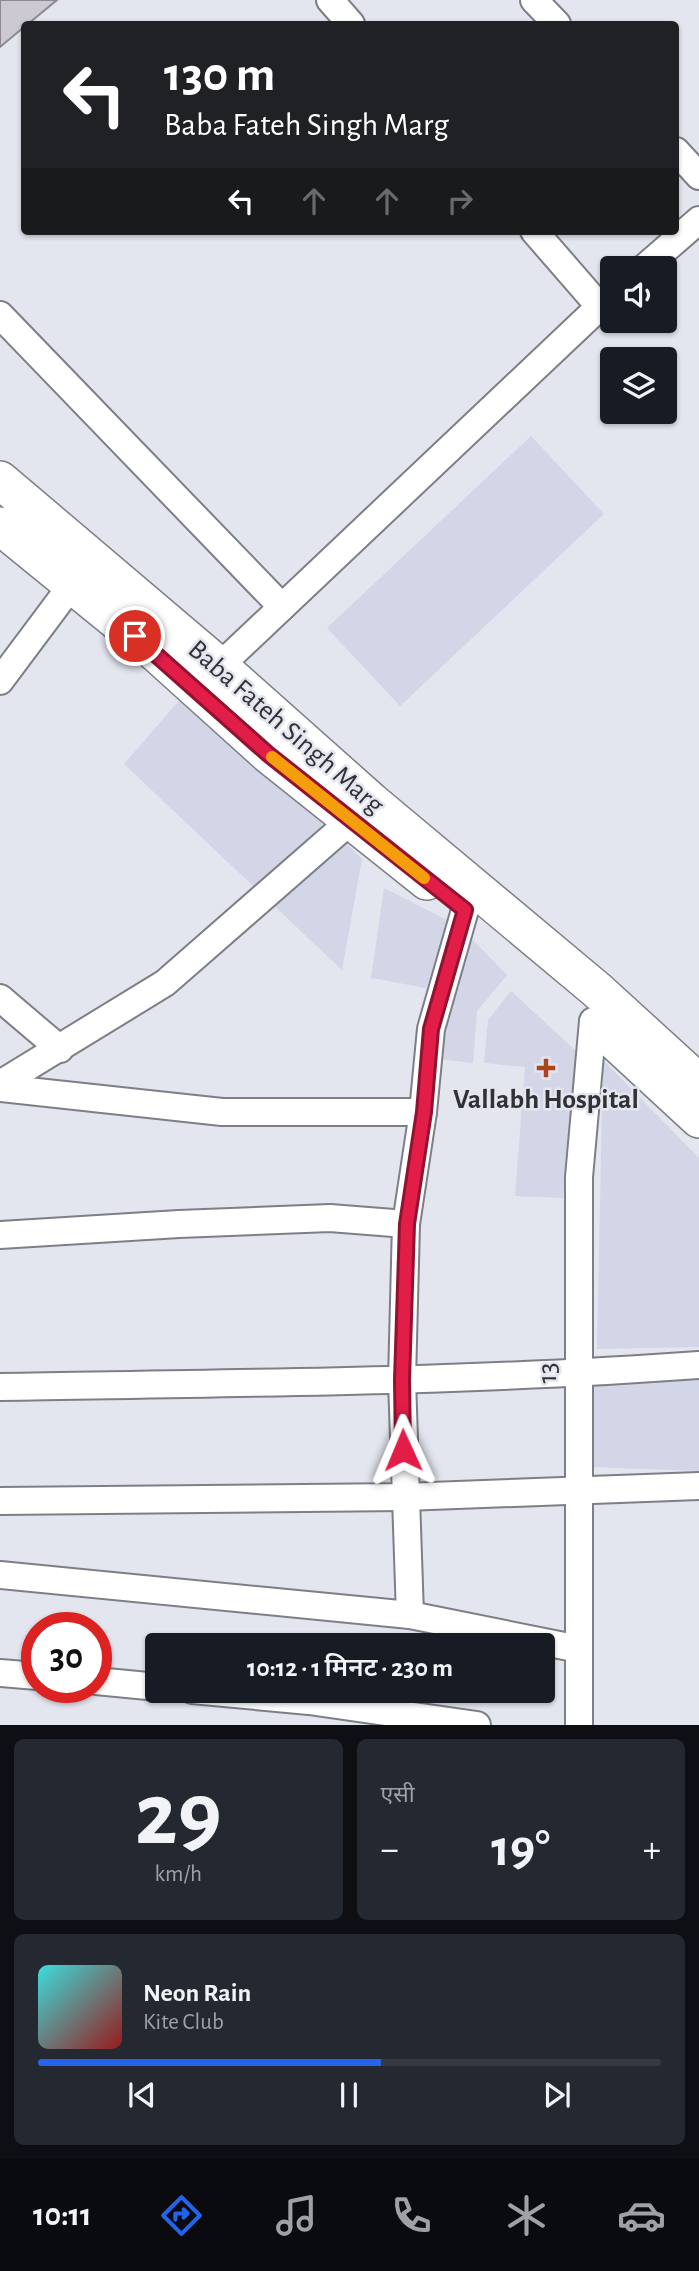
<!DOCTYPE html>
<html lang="hi">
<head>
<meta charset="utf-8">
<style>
  body { margin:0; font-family:"Alegreya Sans","Noto Sans Devanagari",sans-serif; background:#242831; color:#f1f3f6; height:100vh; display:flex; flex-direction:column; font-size:26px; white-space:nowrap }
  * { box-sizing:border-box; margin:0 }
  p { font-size:23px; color:#9ea1a6 }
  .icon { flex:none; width:38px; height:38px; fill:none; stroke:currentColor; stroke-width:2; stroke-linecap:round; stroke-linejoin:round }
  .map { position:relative; height:1725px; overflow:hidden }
  .sheet { display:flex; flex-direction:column; gap:14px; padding:14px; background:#0d0f14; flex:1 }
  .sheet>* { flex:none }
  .banner { position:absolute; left:21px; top:21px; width:658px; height:214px; border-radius:7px; box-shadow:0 2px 5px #0004; background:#202124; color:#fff; overflow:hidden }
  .fabs { position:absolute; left:600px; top:256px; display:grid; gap:14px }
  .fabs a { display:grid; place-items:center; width:77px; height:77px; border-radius:7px; background:#171b24; box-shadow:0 2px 5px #0004; font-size:35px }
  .speed { position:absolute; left:21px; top:1612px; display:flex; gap:14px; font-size:35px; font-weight:700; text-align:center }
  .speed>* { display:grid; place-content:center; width:91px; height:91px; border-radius:50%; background:#171b24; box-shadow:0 2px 5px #0004; line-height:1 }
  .speed .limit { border:10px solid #d22; background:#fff; color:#111 }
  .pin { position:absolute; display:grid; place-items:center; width:60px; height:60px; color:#fff; margin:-30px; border:4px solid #fff; border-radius:50%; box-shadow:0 2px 7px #0007 }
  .me { position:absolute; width:77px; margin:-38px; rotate:359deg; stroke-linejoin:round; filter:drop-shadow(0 0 5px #0008) }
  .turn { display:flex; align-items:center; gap:24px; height:147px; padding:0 28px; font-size:32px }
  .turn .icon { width:91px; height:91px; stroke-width:2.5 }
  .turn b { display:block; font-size:49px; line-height:60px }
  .lanes { display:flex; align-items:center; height:66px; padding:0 28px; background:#0003; justify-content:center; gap:35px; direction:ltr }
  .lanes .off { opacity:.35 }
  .big { font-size:52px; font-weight:600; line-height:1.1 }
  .sheet .widget { flex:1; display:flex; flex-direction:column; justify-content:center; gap:10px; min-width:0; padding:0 24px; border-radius:10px; background:#242831 }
  .sheet .dial { align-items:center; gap:0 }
  .dial b { font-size:91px; line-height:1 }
  .song { display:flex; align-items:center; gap:21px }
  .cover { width:84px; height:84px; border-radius:10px; background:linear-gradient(135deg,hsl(180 70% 55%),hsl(0 70% 35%)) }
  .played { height:7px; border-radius:4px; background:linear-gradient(90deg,#2563eb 55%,#363941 55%) }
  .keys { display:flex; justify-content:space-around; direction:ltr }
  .heat { display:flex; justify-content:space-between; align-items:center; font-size:38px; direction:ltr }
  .sheet .tiles { flex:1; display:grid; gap:14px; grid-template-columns:1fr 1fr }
  .widget:last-child { grid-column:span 2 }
  .trip { position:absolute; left:145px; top:1633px; width:410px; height:70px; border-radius:7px; background:#171b24; box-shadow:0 2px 5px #0004; font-weight:600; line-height:70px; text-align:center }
  .menu { display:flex; height:112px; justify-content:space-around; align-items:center; background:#090b0e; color:#9ea1a6 }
  .menu .icon { width:49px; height:49px }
  .menu .on { color:#2563eb }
  .menu b { font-size:32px; color:#f1f3f6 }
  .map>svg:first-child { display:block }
</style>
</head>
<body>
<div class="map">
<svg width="699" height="1725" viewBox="0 0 699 1725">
  <rect width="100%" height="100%" fill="#e3e5ef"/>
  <g fill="#d3d6e7">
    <path d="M531 436 604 514 400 706 327 628Z"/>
    <path d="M191 687 362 859 342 970 124 764Z"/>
    <path d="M384 888 453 923 426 988 371 978Z"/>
    <path d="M460 927 507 975 477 1011 473 1063 429 1058Z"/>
    <path d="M511 991 576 1051 563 1198 515 1196 525 1067 484 1063 488 1020Z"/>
    <path d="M603 1060 699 1158V1347L597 1349Z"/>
    <path d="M699 1355V1471L589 1467 595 1361Z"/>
  </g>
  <path fill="#cdc9d3" stroke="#8c8991" stroke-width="2" d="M0 0H57L28 24H24V27L0 47Z"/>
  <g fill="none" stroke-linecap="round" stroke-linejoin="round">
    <defs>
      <g id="street">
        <path d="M330 0 351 24"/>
        <path d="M534 0 557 24"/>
        <path d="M676 151 699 176"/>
        <path d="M534 231 600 307"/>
        <path d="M644 268 699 220"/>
        <path d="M0 315 282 607"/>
        <path d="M207 678 612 295"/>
        <path d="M0 681 71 586"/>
        <path d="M0 998 60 1049"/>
        <path d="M0 1084 165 983 363 810"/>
        <path d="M0 1088 222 1112H423"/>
        <path d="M0 1235 179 1224 330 1218 406 1224"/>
        <path d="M0 1387C233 1383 466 1382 699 1365"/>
        <path d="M0 1501 404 1497 699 1486"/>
        <path d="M0 1575 410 1615 579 1649"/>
        <path d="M410 1615 402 1380 406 1224 423 1112 431 1029 465 910 478 890"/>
        <path d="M0 1673 37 1676"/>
        <path d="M96 1681 158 1687"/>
        <path d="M192 1690 309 1701 477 1725"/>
        <path d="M579 1725V1177L593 1021"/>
      </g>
      <g id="secondary">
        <path d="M0 480 218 665 372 802 597 990 699 1083"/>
        <path d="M0 526 156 653 268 754 427 881"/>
        <path d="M607 1034 699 1119"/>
      </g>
    </defs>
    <use href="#street" stroke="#7d7f87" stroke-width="30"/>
    <use href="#secondary" stroke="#7d7f87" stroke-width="40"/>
    <use href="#street" stroke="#fff" stroke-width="26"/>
    <use href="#secondary" stroke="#fff" stroke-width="37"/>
  </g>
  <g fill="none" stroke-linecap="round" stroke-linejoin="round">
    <defs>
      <path id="route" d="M135 636 268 754 465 910 431 1029 424 1112 407 1224 402 1380 403 1450"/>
    </defs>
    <use href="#route" stroke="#92132f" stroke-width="18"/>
    <use href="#route" stroke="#e11d48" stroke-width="12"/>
    <path stroke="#f59e0b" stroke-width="12" d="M272 757 424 878"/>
  </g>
  <path fill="#ab451f" stroke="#e3e5ef" stroke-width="2.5" d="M542.5 1057.5h7v7h7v7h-7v7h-7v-7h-7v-7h7z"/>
  <g text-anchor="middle" stroke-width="5" stroke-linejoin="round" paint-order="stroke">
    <g font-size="28" fill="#313235" stroke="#e3e5ef">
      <text transform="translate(287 726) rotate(41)" y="10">Baba Fateh Singh Marg</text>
      <text transform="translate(546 1373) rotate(-90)" y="10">13</text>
    </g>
    <g font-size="28" font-weight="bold" fill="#313235" stroke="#e3e5ef">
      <text x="546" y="1108">Vallabh Hospital</text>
    </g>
  </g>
</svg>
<div class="fabs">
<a><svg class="icon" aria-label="sound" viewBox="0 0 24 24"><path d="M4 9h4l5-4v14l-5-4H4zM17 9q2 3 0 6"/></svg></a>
<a><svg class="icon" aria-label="layers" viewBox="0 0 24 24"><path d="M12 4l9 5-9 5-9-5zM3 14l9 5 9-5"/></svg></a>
</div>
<div class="speed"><div class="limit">30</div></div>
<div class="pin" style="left:135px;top:636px;background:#d93025"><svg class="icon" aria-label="arrive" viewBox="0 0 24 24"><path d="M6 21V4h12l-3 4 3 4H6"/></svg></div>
<svg class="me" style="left:403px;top:1450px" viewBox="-20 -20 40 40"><path d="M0-17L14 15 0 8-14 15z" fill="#e11d48" stroke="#fff" stroke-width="4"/></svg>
<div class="trip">10:12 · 1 मिनट · 230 m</div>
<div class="banner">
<div class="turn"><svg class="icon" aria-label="left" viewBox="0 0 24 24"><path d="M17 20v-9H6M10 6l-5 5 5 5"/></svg><div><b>130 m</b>Baba Fateh Singh Marg</div></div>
<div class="lanes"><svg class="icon" aria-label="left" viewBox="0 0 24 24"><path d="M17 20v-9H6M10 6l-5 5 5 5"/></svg><svg class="icon off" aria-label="ahead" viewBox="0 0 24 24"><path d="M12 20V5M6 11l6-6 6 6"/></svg><svg class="icon off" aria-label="ahead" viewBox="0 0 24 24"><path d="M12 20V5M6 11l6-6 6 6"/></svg><svg class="icon off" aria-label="right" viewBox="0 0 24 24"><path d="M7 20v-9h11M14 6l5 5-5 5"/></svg></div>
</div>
</div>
<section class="sheet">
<div class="tiles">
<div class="widget dial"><b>29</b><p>km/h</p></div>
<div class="widget"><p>एसी</p>
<div class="heat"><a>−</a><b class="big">19°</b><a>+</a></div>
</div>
<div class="widget">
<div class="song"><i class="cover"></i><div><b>Neon Rain</b><p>Kite Club</p></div></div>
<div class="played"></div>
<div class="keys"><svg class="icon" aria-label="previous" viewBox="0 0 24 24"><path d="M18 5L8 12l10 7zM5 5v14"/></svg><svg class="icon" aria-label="pause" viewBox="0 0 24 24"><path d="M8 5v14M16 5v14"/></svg><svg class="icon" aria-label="next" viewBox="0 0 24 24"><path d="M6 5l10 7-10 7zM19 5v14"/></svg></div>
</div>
</div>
</section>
<nav class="menu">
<b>10:11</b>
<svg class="icon on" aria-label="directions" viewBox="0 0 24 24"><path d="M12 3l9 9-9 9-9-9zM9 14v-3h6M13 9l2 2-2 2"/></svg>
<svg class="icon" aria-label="music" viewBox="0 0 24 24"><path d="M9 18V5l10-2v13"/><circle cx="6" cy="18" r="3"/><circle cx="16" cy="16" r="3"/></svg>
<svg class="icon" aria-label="phone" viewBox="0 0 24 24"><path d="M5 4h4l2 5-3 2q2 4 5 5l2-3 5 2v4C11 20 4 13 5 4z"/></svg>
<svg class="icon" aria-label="climate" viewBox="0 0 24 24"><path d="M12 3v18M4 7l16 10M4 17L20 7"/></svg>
<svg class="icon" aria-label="car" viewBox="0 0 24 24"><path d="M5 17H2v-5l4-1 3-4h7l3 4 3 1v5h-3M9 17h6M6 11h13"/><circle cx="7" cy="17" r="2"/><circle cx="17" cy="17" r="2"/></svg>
</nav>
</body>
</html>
